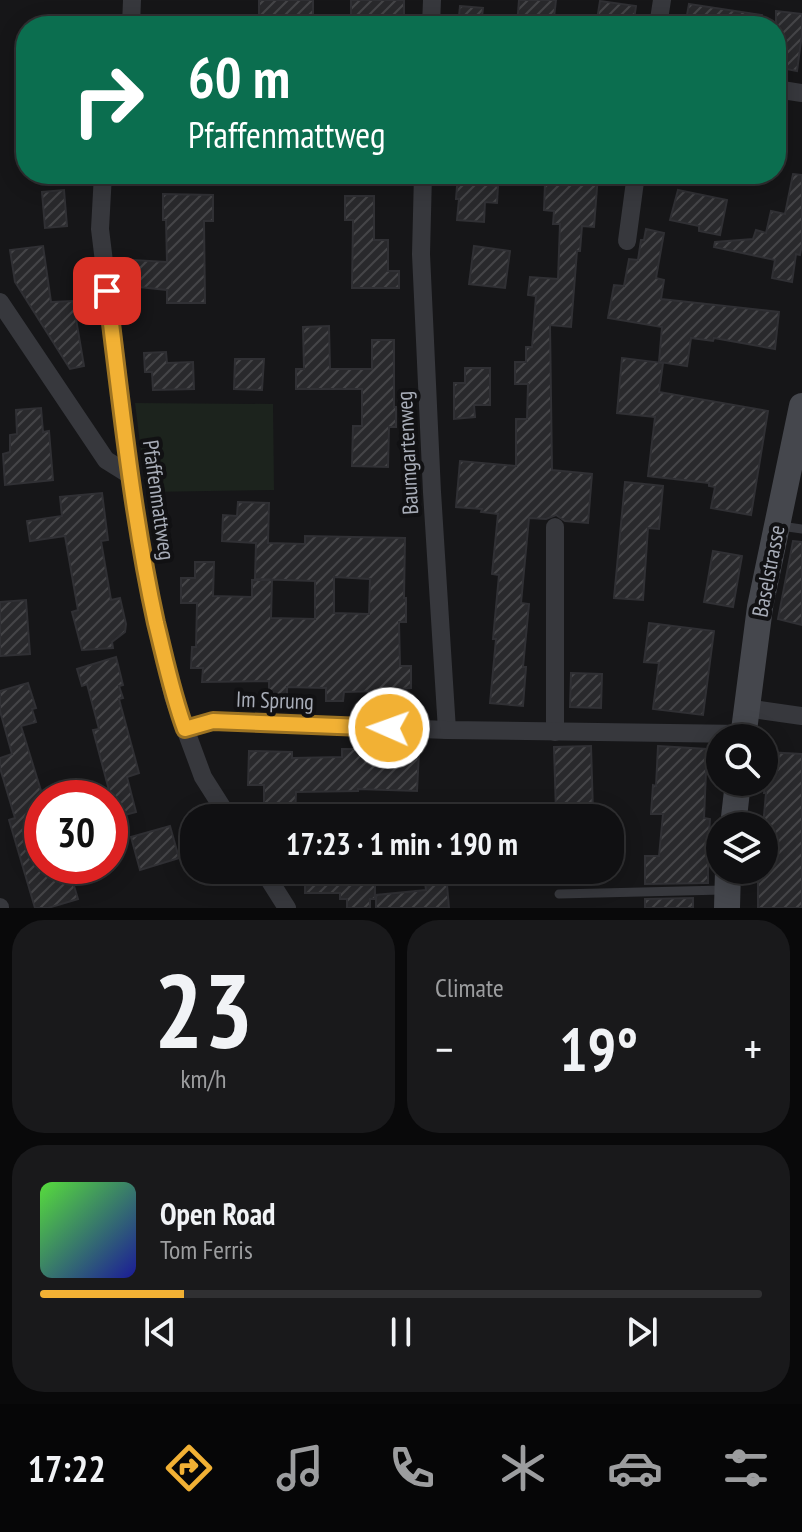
<!DOCTYPE html>
<html lang="en">
<head>
<meta charset="utf-8">
<style>
  body { margin:0; font-family:"PT Sans Narrow",sans-serif; background:#19191b; color:#f1f3f6; height:100vh; display:flex; flex-direction:column; font-size:30px; white-space:nowrap }
  * { box-sizing:border-box; margin:0 }
  p { font-size:26px; color:#9c9d9f }
  .icon { flex:none; width:44px; height:44px; fill:none; stroke:currentColor; stroke-width:2; stroke-linecap:round; stroke-linejoin:round }
  .map { position:relative; height:908px; overflow:hidden }
  .drawer { display:flex; flex-direction:column; gap:12px; padding:12px; background:#09090a; flex:1 }
  .drawer>* { flex:none }
  .hud { position:absolute; left:16px; top:16px; width:770px; height:168px; border-radius:32px; box-shadow:0 4px 20px #0003,0 0 0 2px #303032; background:#0b6e4f; color:#fff; overflow:hidden }
  .tools { position:absolute; left:706px; top:724px; display:grid; gap:16px }
  .tools a { display:grid; place-items:center; width:72px; height:72px; border-radius:50%; background:#101012; box-shadow:0 4px 20px #0003,0 0 0 2px #303032; font-size:40px }
  .speed { position:absolute; left:24px; top:780px; display:flex; gap:16px; font-size:40px; font-weight:700; text-align:center }
  .speed>* { display:grid; place-content:center; width:104px; height:104px; border-radius:50%; background:#101012; box-shadow:0 4px 20px #0003,0 0 0 2px #303032; line-height:1 }
  .speed .limit { border:12px solid #d22; background:#fff; color:#111 }
  .pin { position:absolute; display:grid; place-items:center; width:68px; height:68px; color:#fff; margin:-34px; border-radius:16px; box-shadow:0 4px 12px #0006 }
  .me { position:absolute; width:88px; margin:-44px; rotate:272deg; stroke-linejoin:round; filter:drop-shadow(0 0 6px #0008) }
  .turn { display:flex; align-items:center; gap:28px; height:168px; padding:0 40px; font-size:36px }
  .turn .icon { width:104px; height:104px; stroke-width:2.5 }
  .turn b { display:block; font-size:56px; line-height:68px }
  .big { font-size:60px; font-weight:800; line-height:1.1 }
  .drawer .card { flex:1; display:flex; flex-direction:column; justify-content:center; gap:12px; min-width:0; padding:0 28px; border-radius:32px; background:#19191b }
  .drawer .dial { align-items:center; gap:0 }
  .dial b { font-size:104px; line-height:1 }
  .song { display:flex; align-items:center; gap:24px }
  .cover { width:96px; height:96px; border-radius:12px; background:linear-gradient(135deg,hsl(110 70% 55%),hsl(240 70% 35%)) }
  .played { height:8px; border-radius:4px; background:linear-gradient(90deg,#f2b134 20%,#303032 20%) }
  .keys { display:flex; justify-content:space-around; direction:ltr }
  .heat { display:flex; justify-content:space-between; align-items:center; font-size:44px; direction:ltr }
  .drawer .tiles { flex:1; display:grid; gap:12px; grid-template-columns:1fr 1fr }
  .card:last-child { grid-column:span 2 }
  .trip { position:absolute; left:180px; top:804px; width:444px; height:80px; border-radius:32px; background:#101012; box-shadow:0 4px 20px #0003,0 0 0 2px #303032; font-weight:800; line-height:80px; text-align:center }
  .tabs { display:flex; height:128px; justify-content:space-around; align-items:center; background:#060607; color:#9c9d9f }
  .tabs .icon { width:56px; height:56px }
  .tabs .on { color:#f2b134 }
  .tabs b { font-size:36px; color:#f1f3f6 }
  .map>svg:first-child { display:block }
</style>
</head>
<body>
<div class="map">
<svg width="802" height="908" viewBox="0 0 802 908">
  <defs>
    <pattern id="building-hatch" width="6" height="6" patternUnits="userSpaceOnUse" patternTransform="scale(2)"><rect width="6" height="6" fill="#29292c"/><path d="M-1 1l2-2M0 6l6-6M5 7l2-2" fill="none" stroke="#454548"/></pattern>
  </defs>
  <rect width="100%" height="100%" fill="#161618"/>
  <path fill="#1c231d" d="M135 403 273 404 274 490 146 492Z"/>
  <g fill="url(#building-hatch)" stroke="#303034" stroke-width="2" fill-rule="evenodd">
    <rect x="259" y="0" width="54" height="26"/>
    <rect x="351" y="0" width="53" height="26"/>
    <path d="M519 0H556L553 26H517Z"/>
    <path d="M600 1 636 6 633 26H596Z"/>
    <path d="M689 4 762 15 761 26H685Z"/>
    <path d="M460 6 483 8 481 26H458Z"/>
    <path d="M776 11 802 14V34L797 71 776 67Z"/>
    <path d="M458 174H482L481 184 498 186 497 203 485 202 484 222 457 220 459 199H456Z"/>
    <path d="M554 174 598 175 594 227 582 226 580 251H577L571 327 550 325 552 470 592 474 588 523 565 521 556 515 546 519 529 518 521 603 529 604 523 667H526L523 706 490 703 496 639H493L499 575 492 574 498 514 481 512 482 509 456 507 460 461 516 466V419H527L528 384H515V362H526V347H532L536 296 528 295 530 277 558 279 560 224H553L554 211 544 210 545 183 554 184Z"/>
    <path d="M793 174 802 175V244L800 255 796 254 792 282 772 278 775 260 714 247 715 242 753 239 756 230 766 233 771 211 785 214Z"/>
    <path d="M64 190 67 226 45 228 42 192Z"/>
    <path d="M678 190 727 200 720 235 699 231V226L670 220Z"/>
    <path d="M163 194 213 195V221H204L205 303H167V290L120 285 116 259 167 262 166 220H163Z"/>
    <path d="M345 196H374V240H388V271H399V288H352L353 220H345Z"/>
    <path d="M646 229 664 233 656 278 664 280 661 299 779 312 775 349 714 338 713 341 691 338 687 366 659 362 662 327 608 318 614 285 624 286 629 259 638 260 641 240H644Z"/>
    <path d="M43 246 51 302 73 301 84 366 70 369 15 282 10 250Z"/>
    <path d="M474 246 510 251 505 288 469 284Z"/>
    <path d="M329 326 330 369H372V340H394V407H396V427H389L388 467 352 466 353 426H362V389H296V369H304L303 327Z"/>
    <path d="M166 352 167 363 193 362 194 389 153 390 152 372H145L144 353Z"/>
    <path d="M622 358 663 363 659 392 768 411 751 515 711 508 715 487 709 486V483L648 476 655 417 617 413Z"/>
    <path d="M235 359H264L262 390 234 389Z"/>
    <path d="M465 368H490V405H474L475 417 454 419V383H465Z"/>
    <path d="M41 408 43 432 49 431 53 480 5 485 3 454 10 452V435L17 434 16 410Z"/>
    <path d="M625 482 663 486 659 529 648 528 643 600 614 598Z"/>
    <path d="M102 493 108 540 101 541 111 600 120 598 126 624 125 632 112 642 113 648 82 650 72 612 78 610 65 536 30 541 27 521 62 516 60 497Z"/>
    <path d="M238 502 269 503 268 543 305 544V536L405 538 404 598H406V622H399L400 666H411V688L401 689V697L381 698V691L344 692 343 701H326V688L287 687V695H269V681L202 682 203 668H191L192 647H196L197 603H181V578H195V562H214L213 596 252 597V580H272L271 618 315 619V581L255 579 256 543 222 541 223 515 237 516ZM334 577 370 579 369 614 334 613Z"/>
    <path d="M793 541 802 542V625L778 619Z"/>
    <path d="M713 551 742 556 733 607 704 602Z"/>
    <path d="M26 600 30 654 0 656V602Z"/>
    <path d="M649 623 714 631 703 715 653 709 659 663 644 662Z"/>
    <path d="M116 657 123 685 119 686 123 698 119 699 139 773 127 777 136 812 110 819V794L93 730 99 729 87 684 82 686 77 669Z"/>
    <path d="M571 673 602 674 601 708 570 707Z"/>
    <path d="M28 683 36 708 32 709 36 722 21 726 42 794V866H68L78 899 48 908H35L9 820 15 818 0 768V758L12 754 0 711V691Z"/>
    <path d="M591 746 593 812 556 813 554 747Z"/>
    <path d="M658 746 707 749 704 818 710 819 708 847V883L645 884V856H659L663 814H651L653 785 656 786Z"/>
    <path d="M342 749H371V750L419 752 417 791 358 789V791L296 792 295 818H264V785H248L249 751 292 752V758L342 757Z"/>
    <path d="M767 752 802 754V908H758V870H764L763 826 766 793H764Z"/>
    <path d="M170 826 179 858 140 870 131 837Z"/>
    <path d="M305 870H375V899H370V908H347V899H340V893H305Z"/>
    <path d="M446 873 449 908H376V895L426 890 424 875Z"/>
    <path d="M693 898V908H645V899Z"/>
  </g>
  <g fill="none" stroke-linecap="round" stroke-linejoin="round">
    <g stroke="#37383d" stroke-width="9">
      <path d="M781 526 802 529"/>
      <path d="M559 894 723 890"/>
    </g>
    <g stroke="#37383d" stroke-width="18">
      <path d="M131 26 132 0"/>
      <path d="M431 26 432 0"/>
      <path d="M658 26 662 0"/>
      <path d="M776 89 802 93"/>
      <path d="M103 174 100 229 130 475 147 581 173 696 203 777 229 818"/>
      <path d="M423 174 421 254 432 492 447 730"/>
      <path d="M627 241 636 174"/>
      <path d="M0 302 106 460 130 475"/>
      <path d="M555 527V732"/>
      <path d="M746 708 802 716"/>
      <path d="M185 729 213 721 447 730 743 734"/>
      <path d="M263 870 287 908"/>
      <path d="M0 907V908"/>
    </g>
    <g stroke="#45474d" stroke-width="26">
      <path d="M743 738 760 607 802 406"/>
      <path d="M733 826 738 782"/>
      <path d="M727 908 728 870"/>
    </g>
  </g>
  <g fill="none" stroke-linecap="round" stroke-linejoin="round">
    <defs>
      <path id="route" d="M107 291C121 402 132 514 156 623 165 659 172 694 185 729L213 721 389 728"/>
    </defs>
    <use href="#route" stroke="#9d7322" stroke-width="20"/>
    <use href="#route" stroke="#f2b134" stroke-width="14"/>
  </g>
  <g text-anchor="middle" stroke-width="8" stroke-linejoin="round" paint-order="stroke">
    <g font-size="22" fill="#a8adb8" stroke="#111113">
      <text transform="translate(407 453) rotate(-93)" y="8">Baumgartenweg</text>
      <text transform="translate(159 500) rotate(82)" y="8">Pfaffenmattweg</text>
      <text transform="translate(768 571) rotate(-79)" y="8">Baselstrasse</text>
      <text transform="translate(275 700) rotate(2)" y="8">Im Sprung</text>
    </g>
  </g>
</svg>
<div class="tools">
<a><svg class="icon" aria-label="search" viewBox="0 0 24 24"><circle cx="10" cy="10" r="6"/><path d="M15 15l6 6"/></svg></a>
<a><svg class="icon" aria-label="layers" viewBox="0 0 24 24"><path d="M12 4l9 5-9 5-9-5zM3 14l9 5 9-5"/></svg></a>
</div>
<div class="speed"><div class="limit">30</div></div>
<div class="pin" style="left:107px;top:291px;background:#d93025"><svg class="icon" aria-label="arrive" viewBox="0 0 24 24"><path d="M6 21V4h12l-3 4 3 4H6"/></svg></div>
<svg class="me" style="left:389px;top:728px" viewBox="-20 -20 40 40"><circle r="17" fill="#f2b134" stroke="#fff" stroke-width="3"/><path d="M0-11L8 9 0 5-8 9z" fill="#fff"/></svg>
<div class="trip">17:23 · 1 min · 190 m</div>
<div class="hud">
<div class="turn"><svg class="icon" aria-label="right" viewBox="0 0 24 24"><path d="M7 20v-9h11M14 6l5 5-5 5"/></svg><div><b>60 m</b>Pfaffenmattweg</div></div>
</div>
</div>
<section class="drawer">
<div class="tiles">
<div class="card dial"><b>23</b><p>km/h</p></div>
<div class="card"><p>Climate</p>
<div class="heat"><a>−</a><b class="big">19°</b><a>+</a></div>
</div>
<div class="card">
<div class="song"><i class="cover"></i><div><b>Open Road</b><p>Tom Ferris</p></div></div>
<div class="played"></div>
<div class="keys"><svg class="icon" aria-label="previous" viewBox="0 0 24 24"><path d="M18 5L8 12l10 7zM5 5v14"/></svg><svg class="icon" aria-label="pause" viewBox="0 0 24 24"><path d="M8 5v14M16 5v14"/></svg><svg class="icon" aria-label="next" viewBox="0 0 24 24"><path d="M6 5l10 7-10 7zM19 5v14"/></svg></div>
</div>
</div>
</section>
<nav class="tabs">
<b>17:22</b>
<svg class="icon on" aria-label="directions" viewBox="0 0 24 24"><path d="M12 3l9 9-9 9-9-9zM9 14v-3h6M13 9l2 2-2 2"/></svg>
<svg class="icon" aria-label="music" viewBox="0 0 24 24"><path d="M9 18V5l10-2v13"/><circle cx="6" cy="18" r="3"/><circle cx="16" cy="16" r="3"/></svg>
<svg class="icon" aria-label="phone" viewBox="0 0 24 24"><path d="M5 4h4l2 5-3 2q2 4 5 5l2-3 5 2v4C11 20 4 13 5 4z"/></svg>
<svg class="icon" aria-label="climate" viewBox="0 0 24 24"><path d="M12 3v18M4 7l16 10M4 17L20 7"/></svg>
<svg class="icon" aria-label="car" viewBox="0 0 24 24"><path d="M5 17H2v-5l4-1 3-4h7l3 4 3 1v5h-3M9 17h6M6 11h13"/><circle cx="7" cy="17" r="2"/><circle cx="17" cy="17" r="2"/></svg>
<svg class="icon" aria-label="filters" viewBox="0 0 24 24"><path d="M4 7h16M4 17h16"/><circle cx="9" cy="7" r="2"/><circle cx="15" cy="17" r="2"/></svg>
</nav>
</body>
</html>
